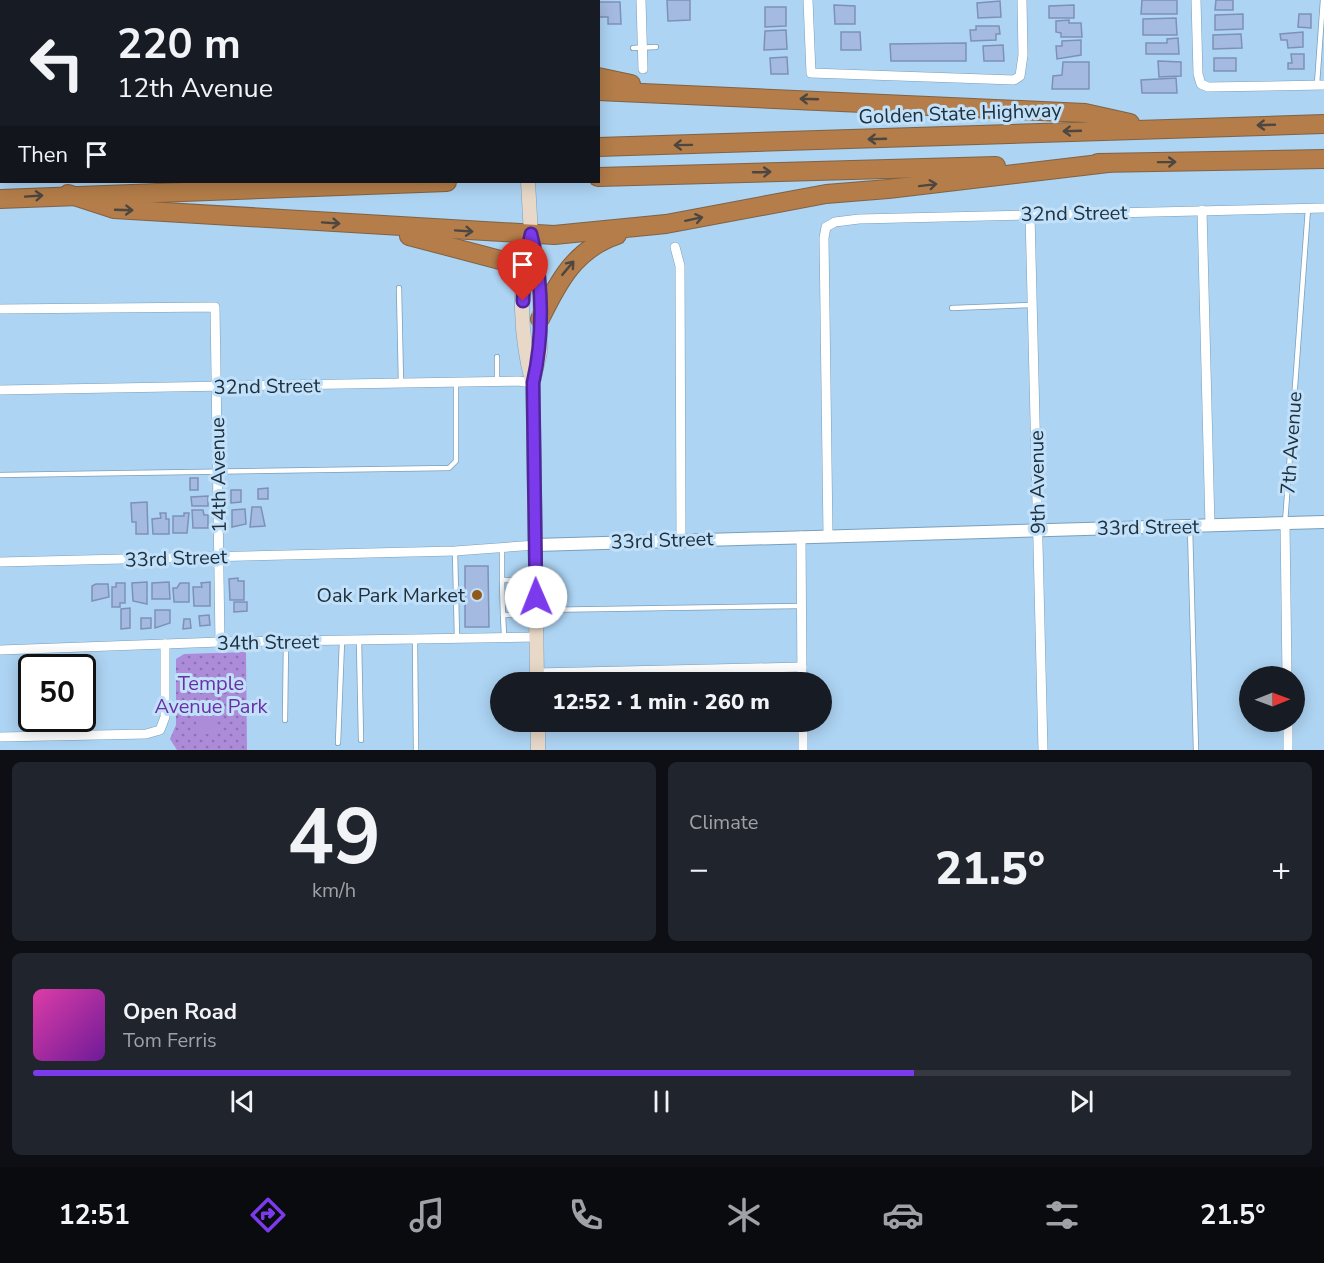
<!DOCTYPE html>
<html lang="en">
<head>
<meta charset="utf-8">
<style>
  body { margin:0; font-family:"Nunito Sans",sans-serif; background:#20242c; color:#f1f3f6; height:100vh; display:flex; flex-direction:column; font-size:22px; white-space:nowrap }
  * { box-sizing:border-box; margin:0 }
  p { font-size:20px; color:#9ea1a6 }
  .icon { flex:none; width:33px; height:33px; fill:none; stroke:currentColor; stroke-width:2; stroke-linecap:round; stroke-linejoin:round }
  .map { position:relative; height:750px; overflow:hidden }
  .drawer { display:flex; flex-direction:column; gap:12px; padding:12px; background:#0d0f14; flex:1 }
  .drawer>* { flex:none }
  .banner { position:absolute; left:0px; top:0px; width:600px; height:183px; box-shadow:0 3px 15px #0003; background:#171b24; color:#f1f3f6; overflow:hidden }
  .needle { width:39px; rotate:89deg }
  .buttons { position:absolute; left:1239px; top:666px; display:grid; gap:12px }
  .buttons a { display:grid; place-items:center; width:66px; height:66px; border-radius:50%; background:#171b24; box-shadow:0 3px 15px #0003; font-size:30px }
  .speed { position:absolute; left:18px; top:654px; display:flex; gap:12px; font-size:30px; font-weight:700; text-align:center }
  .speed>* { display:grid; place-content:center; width:78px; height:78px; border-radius:50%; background:#171b24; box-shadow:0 3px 15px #0003; line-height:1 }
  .speed .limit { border:3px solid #111; border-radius:9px; background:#fff; color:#111 }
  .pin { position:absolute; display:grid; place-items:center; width:51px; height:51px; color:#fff; margin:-62px -26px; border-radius:50% 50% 50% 0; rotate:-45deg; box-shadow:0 0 6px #0007 }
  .pin .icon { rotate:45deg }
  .me { position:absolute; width:66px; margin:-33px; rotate:359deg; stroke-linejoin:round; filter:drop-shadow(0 0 4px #0008) }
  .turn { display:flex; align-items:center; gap:21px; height:126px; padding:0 18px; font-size:27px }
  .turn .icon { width:78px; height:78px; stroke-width:2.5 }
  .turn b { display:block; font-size:42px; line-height:51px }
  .then { display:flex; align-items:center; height:57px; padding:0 18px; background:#0003; gap:12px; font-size:22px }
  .big { font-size:45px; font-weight:800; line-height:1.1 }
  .drawer .tile { flex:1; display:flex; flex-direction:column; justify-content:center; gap:9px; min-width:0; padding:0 21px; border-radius:9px; background:#20242c }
  .drawer .dial { align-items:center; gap:0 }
  .dial b { font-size:78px; line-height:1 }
  .song { display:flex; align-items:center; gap:18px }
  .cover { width:72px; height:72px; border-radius:9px; background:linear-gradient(135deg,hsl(320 70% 55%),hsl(280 70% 35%)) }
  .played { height:6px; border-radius:3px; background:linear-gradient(90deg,#7c3aed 70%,#363941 70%) }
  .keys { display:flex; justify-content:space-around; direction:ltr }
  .heat { display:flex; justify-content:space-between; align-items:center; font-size:33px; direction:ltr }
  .drawer .tiles { flex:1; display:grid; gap:12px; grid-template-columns:1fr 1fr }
  .tile:last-child { grid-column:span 2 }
  .trip { position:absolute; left:490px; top:672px; width:342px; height:60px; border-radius:30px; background:#171b24; box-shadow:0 3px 15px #0003; font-weight:800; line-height:60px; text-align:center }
  .menu { display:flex; height:96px; justify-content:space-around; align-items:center; background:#090b0e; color:#9ea1a6 }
  .menu .icon { width:42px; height:42px }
  .menu .selected { color:#7c3aed }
  .menu b { font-size:27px; color:#f1f3f6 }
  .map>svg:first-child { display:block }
</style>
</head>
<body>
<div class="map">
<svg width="1324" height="750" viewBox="0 0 1324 750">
  <defs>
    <pattern id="grass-dots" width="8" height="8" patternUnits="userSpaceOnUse" patternTransform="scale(1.5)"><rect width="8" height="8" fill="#ac8bd9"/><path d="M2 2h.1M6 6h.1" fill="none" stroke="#8c72b1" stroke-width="1.8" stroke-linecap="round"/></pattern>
  </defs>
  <rect width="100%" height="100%" fill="#add4f3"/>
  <path fill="url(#grass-dots)" d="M246 652 247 750H177L170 739 176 725V659L184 654Z"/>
  <rect fill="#ac8bd9" x="196" y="713" width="19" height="21"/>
  <g fill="#a5bae1" stroke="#7d91b6" stroke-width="1.5">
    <path d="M667 0H690V20L668 21Z"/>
    <path d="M1142 0H1177V14H1141Z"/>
    <path d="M1216 0H1233V10H1215Z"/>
    <path d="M1000 1 1001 17 978 18 977 3Z"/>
    <path d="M599 2H620L621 24H608V17H599Z"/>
    <path d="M834 5 855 6V24H835Z"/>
    <path d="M1074 5V18H1049V6Z"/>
    <path d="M765 7H786V26L765 27Z"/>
    <path d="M1243 14V29L1215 30V15Z"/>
    <path d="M1299 14H1311V28L1298 27Z"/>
    <path d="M1176 18 1177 35H1143V19Z"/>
    <path d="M1069 20V23H1081L1082 37H1061V33L1056 32V21Z"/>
    <path d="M976 26H999L1000 34H996V40L971 41 970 30H976Z"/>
    <path d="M786 30 787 49 764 50 765 31Z"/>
    <path d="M841 32H860L861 50H841Z"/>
    <path d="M1303 32V47L1288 48 1287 40H1281L1280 34Z"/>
    <path d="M1241 34 1242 48 1213 49V35Z"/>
    <path d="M1178 38 1179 54H1146V43H1167V39Z"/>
    <path d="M1081 40V55L1057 59 1056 46H1062V41Z"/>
    <rect x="0" y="43" width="2" height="57"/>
    <path d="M966 43V61H891L890 44Z"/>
    <path d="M1003 45 1004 61H984L983 46Z"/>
    <path d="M1291 54H1304V69H1288V63H1292Z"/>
    <path d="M787 57 788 74H771L770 58Z"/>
    <rect x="1214" y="58" width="22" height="13"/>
    <path d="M1158 61 1181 62V76L1159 77Z"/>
    <path d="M1063 62H1089V89H1052L1053 76 1062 75Z"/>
    <path d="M1176 78 1177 93H1142L1141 80Z"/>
    <rect x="190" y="478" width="8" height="12"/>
    <path d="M268 488V499H258V489Z"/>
    <path d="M231 490H241V502L231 503Z"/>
    <path d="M208 496V506H192L191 497Z"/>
    <path d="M147 502 148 534H136V522H132L131 503Z"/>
    <path d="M252 507H261L265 526 250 527Z"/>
    <path d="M245 509 246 524 232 527V510Z"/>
    <path d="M192 510H203L204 515H208V528H193Z"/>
    <path d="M160 513H166V519H169V534H153L152 519 161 518Z"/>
    <path d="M184 513H189L187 533H173V516H184Z"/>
    <path d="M465 566H488L489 627H465Z"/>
    <path d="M238 578V581H244V600H230L229 579Z"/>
    <path d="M147 582V604L133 601 132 583Z"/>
    <path d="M169 582 170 599H152V583Z"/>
    <path d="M210 582V606H194L193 587H202L201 583Z"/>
    <path d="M116 583H125V603H120V607H112V587H116Z"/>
    <path d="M180 583H189V602H174L173 588H177Z"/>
    <path d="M96 584H108L109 597 92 601V586Z"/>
    <path d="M234 602H247V611L234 612Z"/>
    <path d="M130 608V628L121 629V609Z"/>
    <path d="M155 610H170V623L155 628Z"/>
    <path d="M209 615 210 625 200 626 199 616Z"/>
    <path d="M141 618H151V628L141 629Z"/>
    <path d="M184 619H190L191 628 183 629Z"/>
  </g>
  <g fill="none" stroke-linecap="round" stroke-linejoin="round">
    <defs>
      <g id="service">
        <path d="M29 2 41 0"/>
        <path d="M534 2 543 1"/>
        <path d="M633 48 656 47"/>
        <path d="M1317 84 1323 0"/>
        <path d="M399 288 401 383"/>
        <path d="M952 308 1032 305"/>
        <path d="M497 381V357"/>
        <path d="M0 475 449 468 456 461V383"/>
        <path d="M1285 523 1308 209"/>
        <path d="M1190 528 1196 750"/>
        <path d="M502 548V580"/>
        <path d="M455 551 457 638"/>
        <path d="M533 580H502L503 615H534"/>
        <path d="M538 610 802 606"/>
        <path d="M503 615 504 636"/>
        <path d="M415 640 416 750"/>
        <path d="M359 641 361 740"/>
        <path d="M285 720 286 642"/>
        <path d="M338 743 342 641"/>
      </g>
      <g id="minor">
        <path d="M641 0 643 69"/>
        <path d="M808 0 811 73 1014 80 1020 76 1023 55 1022 0"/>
        <path d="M1196 0 1198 74 1201 84 1208 87 1324 85"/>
        <path d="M361 2V0"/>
        <path d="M1202 210 1210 526"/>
        <path d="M1030 214 1043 750"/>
        <path d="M675 247 680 266 681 539"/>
        <path d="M0 309 215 307 220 642"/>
        <path d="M0 390 518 381 533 383"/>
        <path d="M1285 523 1287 676"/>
        <path d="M828 535 824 238 826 227 835 222 859 219 1324 208"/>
        <path d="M801 536 802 682"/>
        <path d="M0 562 455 551 536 545"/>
        <path d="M0 650 220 642 537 637"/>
        <path d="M537 673 802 667"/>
        <path d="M803 722V750"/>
        <path d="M1288 722V750"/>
        <path d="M0 737 146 734 160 730 165 717V644"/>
      </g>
      <path id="tertiary" d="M536 545 1324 522"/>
      <g id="secondary">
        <path d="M516 0V2"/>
        <path d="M528 182 531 234 539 266 540 352 533 383 537 682"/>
        <path d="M530 237C518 283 520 335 532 381"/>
        <path d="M538 722V750"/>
      </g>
      <g id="motorway">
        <path d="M191 2 192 0"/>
        <path d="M598 77 631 84"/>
        <path d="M598 91 1085 113 1130 123"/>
        <path d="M0 135 2 134"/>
        <path d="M598 147 1324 124"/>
        <path d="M1098 163 1324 159"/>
        <path d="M0 168H2"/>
        <path d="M598 177 996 166"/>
        <path d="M68 194 114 209 554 235 666 224 826 194 888 189 1108 163"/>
        <path d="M0 199 447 182"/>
        <path d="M409 236 523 266"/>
        <path d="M540 319C558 282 575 249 617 235"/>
      </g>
    </defs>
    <use href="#service" stroke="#799fbc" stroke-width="6"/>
    <use href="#minor" stroke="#799fbc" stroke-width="10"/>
    <use href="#tertiary" stroke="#799fbc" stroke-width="14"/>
    <use href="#secondary" stroke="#799fbc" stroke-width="15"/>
    <use href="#motorway" stroke="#806244" stroke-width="20"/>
    <use href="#service" stroke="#fff" stroke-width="4.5"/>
    <use href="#minor" stroke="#fff" stroke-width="9"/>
    <use href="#tertiary" stroke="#fff" stroke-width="12"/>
    <use href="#secondary" stroke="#e8d8c8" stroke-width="14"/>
    <use href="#motorway" stroke="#b47d49" stroke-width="18"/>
  </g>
  <defs><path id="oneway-shaft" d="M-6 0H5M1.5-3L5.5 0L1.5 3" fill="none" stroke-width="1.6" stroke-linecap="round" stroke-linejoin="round" transform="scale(1.5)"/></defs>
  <g stroke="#4c4740">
    <use href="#oneway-shaft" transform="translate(809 99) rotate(-178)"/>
    <use href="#oneway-shaft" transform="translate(1266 125) rotate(178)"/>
    <use href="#oneway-shaft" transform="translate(1072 131) rotate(178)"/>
    <use href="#oneway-shaft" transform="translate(877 139) rotate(178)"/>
    <use href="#oneway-shaft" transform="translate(683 145) rotate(179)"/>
    <use href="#oneway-shaft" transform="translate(1167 162) rotate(-1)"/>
    <use href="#oneway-shaft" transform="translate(762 172) rotate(-2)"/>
    <use href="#oneway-shaft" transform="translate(928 185) rotate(-7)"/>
    <use href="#oneway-shaft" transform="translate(34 196) rotate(-4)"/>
    <use href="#oneway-shaft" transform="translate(124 210) rotate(2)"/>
    <use href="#oneway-shaft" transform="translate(694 219) rotate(-12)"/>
    <use href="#oneway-shaft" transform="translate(331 223) rotate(4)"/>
    <use href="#oneway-shaft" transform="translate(464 231) rotate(4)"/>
    <use href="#oneway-shaft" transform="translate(568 268) rotate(-50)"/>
  </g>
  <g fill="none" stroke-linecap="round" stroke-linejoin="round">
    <defs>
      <path id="route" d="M523 301 524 266 531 234C543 282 544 335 533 383L536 597"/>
    </defs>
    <use href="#route" stroke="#51269a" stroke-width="15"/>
    <use href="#route" stroke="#7c3aed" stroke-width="10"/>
  </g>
  <circle fill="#935817" stroke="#c1e0f9" stroke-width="2" cx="477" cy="595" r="6"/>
  <g text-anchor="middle" stroke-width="6" stroke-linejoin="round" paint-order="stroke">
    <g font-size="20" fill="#20303c" stroke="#c1e0f9">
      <text transform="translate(960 113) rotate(-2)" y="7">Golden State Highway</text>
      <text transform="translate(1074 213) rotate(-1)" y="7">32nd Street</text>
      <text transform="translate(267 386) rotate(-1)" y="7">32nd Street</text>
      <text transform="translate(1291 443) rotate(-86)" y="7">7th Avenue</text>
      <text transform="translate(218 475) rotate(-91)" y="7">14th Avenue</text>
      <text transform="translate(1037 482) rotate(-91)" y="7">9th Avenue</text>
      <text transform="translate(1148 527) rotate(-1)" y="7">33rd Street</text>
      <text transform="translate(662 540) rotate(-2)" y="7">33rd Street</text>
      <text transform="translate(176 558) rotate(-2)" y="7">33rd Street</text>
      <text transform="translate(268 642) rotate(-1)" y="7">34th Street</text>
    </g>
    <g font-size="20" fill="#20303c" stroke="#c1e0f9" text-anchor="end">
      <text x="465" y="602">Oak Park Market</text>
    </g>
    <g font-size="20" fill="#6b2fa5" stroke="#c1e0f9">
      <text x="211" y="690">Temple<tspan x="211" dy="23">Avenue Park</tspan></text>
    </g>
  </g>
</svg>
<div class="buttons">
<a><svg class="needle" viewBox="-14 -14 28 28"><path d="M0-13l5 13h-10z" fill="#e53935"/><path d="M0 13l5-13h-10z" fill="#9ea1a6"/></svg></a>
</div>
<div class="speed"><div class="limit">50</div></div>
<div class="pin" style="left:523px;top:301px;background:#d93025"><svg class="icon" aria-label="arrive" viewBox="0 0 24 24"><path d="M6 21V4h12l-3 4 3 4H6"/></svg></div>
<svg class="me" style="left:536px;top:597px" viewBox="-20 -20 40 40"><circle r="19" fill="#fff"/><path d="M0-13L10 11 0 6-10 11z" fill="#7c3aed"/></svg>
<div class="trip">12:52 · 1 min · 260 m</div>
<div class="banner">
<div class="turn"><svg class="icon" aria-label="left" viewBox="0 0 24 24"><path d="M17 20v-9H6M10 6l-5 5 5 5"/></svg><div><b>220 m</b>12th Avenue</div></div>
<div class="then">Then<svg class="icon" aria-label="arrive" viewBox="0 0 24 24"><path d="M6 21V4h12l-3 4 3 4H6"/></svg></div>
</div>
</div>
<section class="drawer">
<div class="tiles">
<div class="tile dial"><b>49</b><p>km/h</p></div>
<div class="tile"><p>Climate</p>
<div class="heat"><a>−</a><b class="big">21.5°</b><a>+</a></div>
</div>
<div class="tile">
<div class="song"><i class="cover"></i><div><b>Open Road</b><p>Tom Ferris</p></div></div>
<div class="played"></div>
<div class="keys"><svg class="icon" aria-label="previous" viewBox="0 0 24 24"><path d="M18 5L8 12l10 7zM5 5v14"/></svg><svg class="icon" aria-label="pause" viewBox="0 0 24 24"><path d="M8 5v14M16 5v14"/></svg><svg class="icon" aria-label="next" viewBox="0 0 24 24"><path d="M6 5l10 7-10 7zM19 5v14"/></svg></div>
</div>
</div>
</section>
<nav class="menu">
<b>12:51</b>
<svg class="icon selected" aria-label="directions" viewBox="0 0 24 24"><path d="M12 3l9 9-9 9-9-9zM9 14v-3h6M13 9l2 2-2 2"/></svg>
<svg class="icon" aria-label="music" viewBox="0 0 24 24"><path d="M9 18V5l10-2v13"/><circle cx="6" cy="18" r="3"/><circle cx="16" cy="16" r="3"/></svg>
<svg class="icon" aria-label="phone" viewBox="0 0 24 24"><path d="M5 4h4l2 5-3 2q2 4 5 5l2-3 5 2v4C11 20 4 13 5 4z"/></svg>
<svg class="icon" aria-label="climate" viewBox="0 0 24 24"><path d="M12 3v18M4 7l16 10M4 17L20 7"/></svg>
<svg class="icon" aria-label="car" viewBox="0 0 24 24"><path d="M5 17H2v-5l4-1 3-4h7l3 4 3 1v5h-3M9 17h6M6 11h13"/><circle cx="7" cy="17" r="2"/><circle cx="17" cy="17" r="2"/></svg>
<svg class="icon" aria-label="filters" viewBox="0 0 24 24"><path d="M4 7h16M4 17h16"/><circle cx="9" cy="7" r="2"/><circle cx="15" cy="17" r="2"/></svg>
<b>21.5°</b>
</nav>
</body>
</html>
